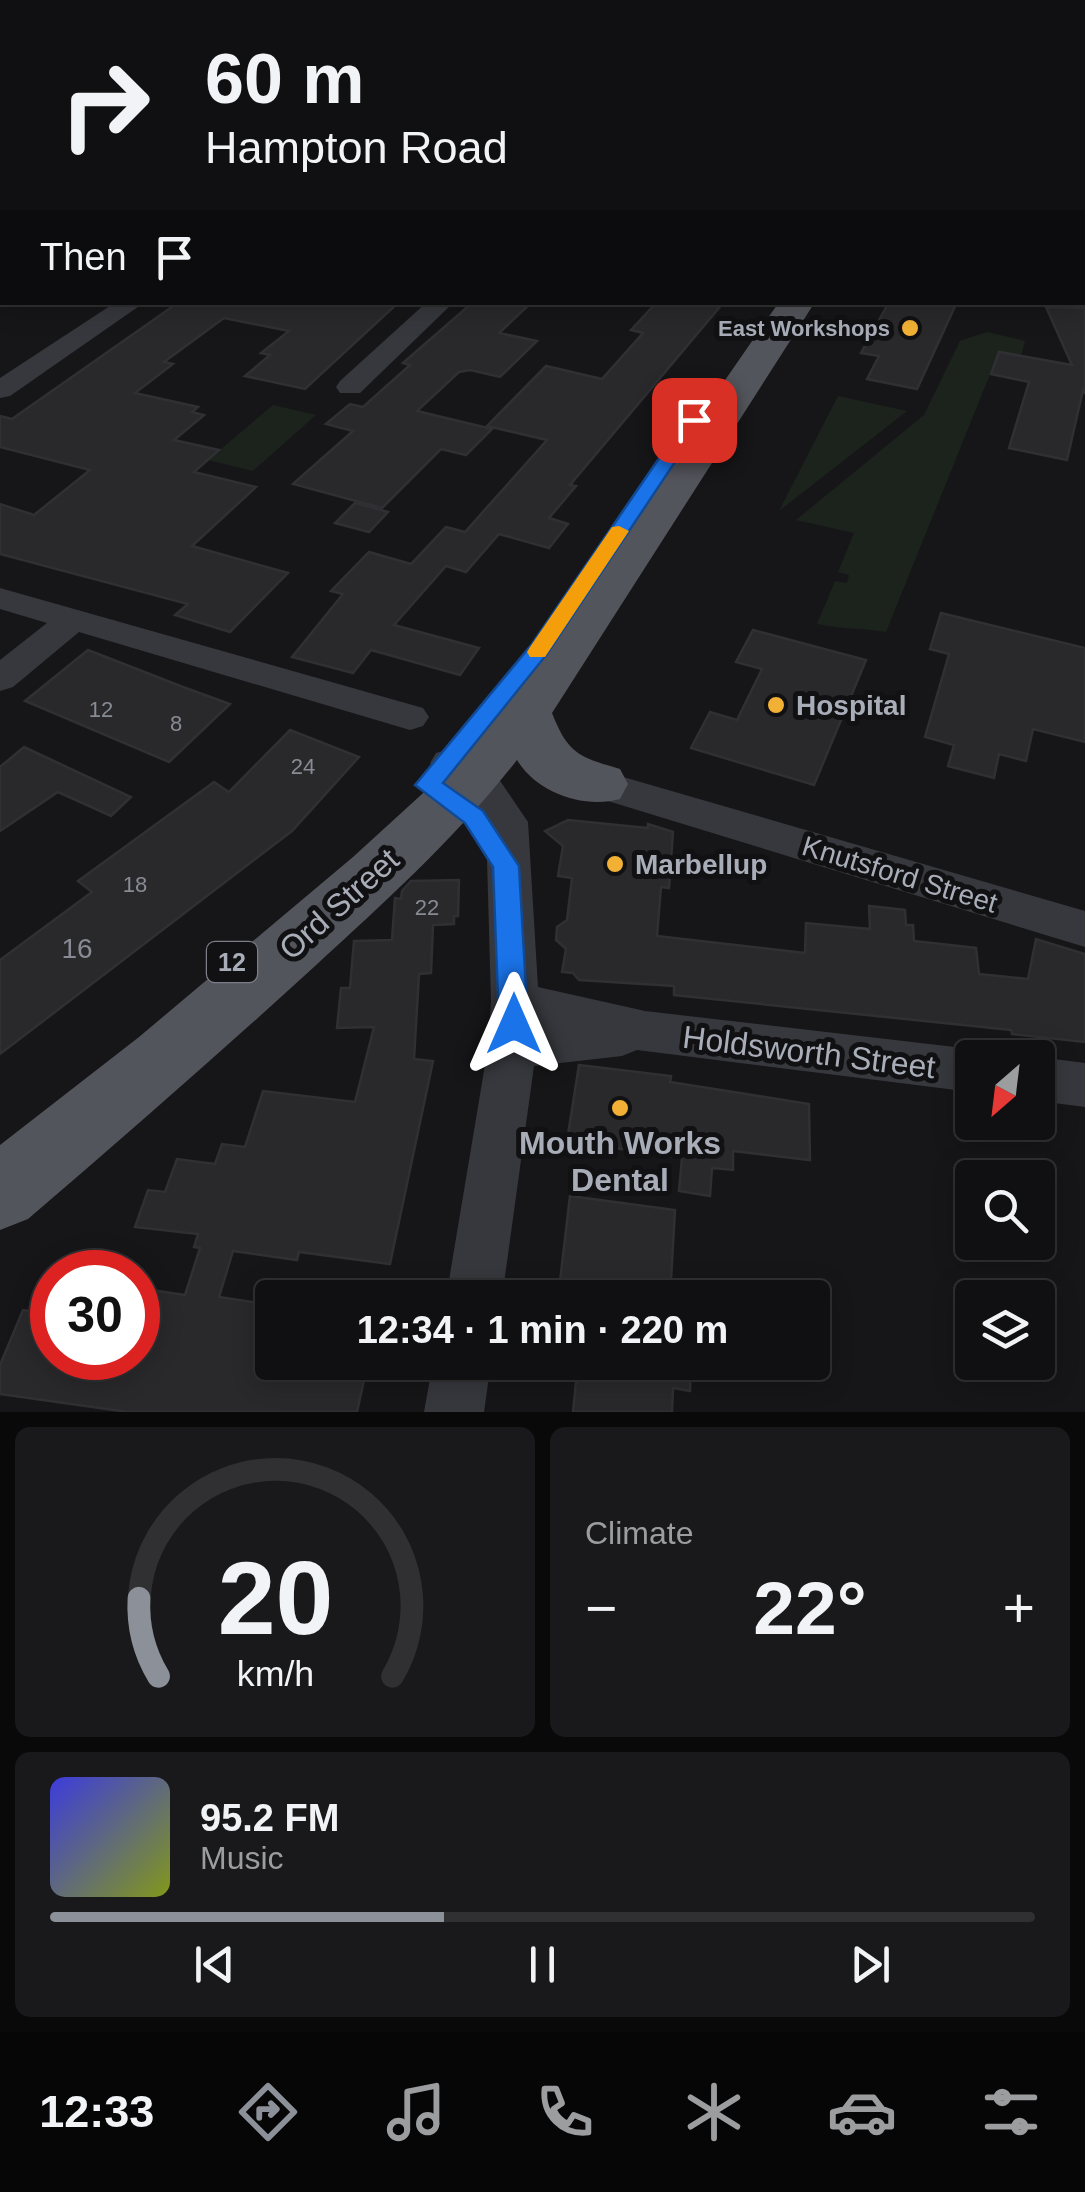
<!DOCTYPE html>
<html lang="en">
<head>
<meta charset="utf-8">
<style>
  body { margin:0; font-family:Arial,sans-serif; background:#19191b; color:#f1f3f6; height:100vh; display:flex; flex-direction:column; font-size:38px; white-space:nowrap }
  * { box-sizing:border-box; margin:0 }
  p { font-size:32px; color:#9c9d9f }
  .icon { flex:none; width:55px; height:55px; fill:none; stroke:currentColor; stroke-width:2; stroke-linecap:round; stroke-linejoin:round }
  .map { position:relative; height:1412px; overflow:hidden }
  .sheet { display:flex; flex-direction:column; gap:15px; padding:15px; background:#09090a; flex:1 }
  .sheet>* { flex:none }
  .hud { position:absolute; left:0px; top:0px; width:1085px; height:305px; box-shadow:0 5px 25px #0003,0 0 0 2px #303032; background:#101012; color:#f1f3f6; overflow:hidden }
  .needle { width:65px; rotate:208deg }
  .fabs { position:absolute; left:955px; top:1040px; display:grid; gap:20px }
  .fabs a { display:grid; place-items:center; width:100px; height:100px; border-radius:10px; background:#101012; box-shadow:0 5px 25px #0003,0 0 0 2px #303032; font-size:50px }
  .speed { position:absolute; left:30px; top:1250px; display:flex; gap:20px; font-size:50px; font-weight:700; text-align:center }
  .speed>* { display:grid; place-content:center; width:130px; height:130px; border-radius:50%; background:#101012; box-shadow:0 5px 25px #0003,0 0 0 2px #303032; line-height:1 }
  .speed .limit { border:15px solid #d22; background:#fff; color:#111 }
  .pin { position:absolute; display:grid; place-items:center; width:85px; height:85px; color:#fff; margin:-42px; border-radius:20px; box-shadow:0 5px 15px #0006 }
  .me { position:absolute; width:110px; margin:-55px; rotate:0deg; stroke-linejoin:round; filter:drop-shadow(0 0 8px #0008) }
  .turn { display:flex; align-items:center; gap:35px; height:210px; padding:0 40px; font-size:45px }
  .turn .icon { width:130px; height:130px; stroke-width:2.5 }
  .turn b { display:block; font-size:70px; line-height:85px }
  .then { display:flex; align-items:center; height:95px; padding:0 40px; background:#0003; gap:20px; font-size:38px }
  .big { font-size:75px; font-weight:700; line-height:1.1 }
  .sheet .tile { flex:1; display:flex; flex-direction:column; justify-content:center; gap:15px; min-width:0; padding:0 35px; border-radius:15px; background:#19191b }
  .sheet .dial { align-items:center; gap:0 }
  .dial svg { height:260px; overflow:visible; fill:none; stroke:#303032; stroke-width:7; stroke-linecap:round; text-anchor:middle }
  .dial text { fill:#f1f3f6; stroke:none }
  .song { display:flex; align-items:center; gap:30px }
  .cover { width:120px; height:120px; border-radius:15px; background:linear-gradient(135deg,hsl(240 70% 55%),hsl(70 70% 35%)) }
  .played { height:10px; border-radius:5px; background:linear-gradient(90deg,#8c9099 40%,#303032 40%) }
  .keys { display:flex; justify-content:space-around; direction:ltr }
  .heat { display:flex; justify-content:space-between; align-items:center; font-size:55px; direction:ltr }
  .sheet .tiles { flex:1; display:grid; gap:15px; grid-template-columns:1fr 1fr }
  .tile:last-child { grid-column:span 2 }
  .trip { position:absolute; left:255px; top:1280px; width:575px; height:100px; border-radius:10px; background:#101012; box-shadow:0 5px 25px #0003,0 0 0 2px #303032; font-weight:700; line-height:100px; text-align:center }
  .tabs { display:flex; height:160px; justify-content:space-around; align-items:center; background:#060607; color:#9c9d9f }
  .tabs .icon { width:70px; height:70px }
  .tabs .current { color:#8c9099 }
  .tabs b { font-size:45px; color:#f1f3f6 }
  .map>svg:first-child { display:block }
</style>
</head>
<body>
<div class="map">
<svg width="1085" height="1412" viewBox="0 0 1085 1412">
  <rect width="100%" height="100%" fill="#161618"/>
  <g fill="#1c231d">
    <path d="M0 0H285L2 2 0 101Z"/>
    <path d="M987 332 1025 341 1021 356 999 352 886 632C862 628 841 629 817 624L835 581 847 583 849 575 838 572 854 533 796 520 924 415 960 341Z"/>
    <path d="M838 396 907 411 779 511Z"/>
    <path d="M273 405 316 415 253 471 208 460Z"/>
  </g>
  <g fill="#29292c" stroke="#303034" stroke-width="2.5">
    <path d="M179 302H399L305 389 245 376 270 355 261 353 289 331 224 318 164 362 173 364 135 393 198 407 192 412 204 415 174 440 219 450 194 472 256 487 192 546 288 573 230 632 175 615 188 604 0 554V504L34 515 90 470 0 447V416L12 419Z"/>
    <path d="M473 302H532L499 333 537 341 500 377 470 370 459 372 417 411 492 429 466 455 441 449 382 508 293 484 353 431 326 424 350 404 363 407 410 365 403 363Z"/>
    <path d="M657 302H724L570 485 576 486 549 518 568 524 549 548 499 534 466 572 446 566 394 625 479 648 460 675 371 650 353 673 292 657 343 594 331 591 369 552 411 564 446 527 465 532 547 440 487 426 546 366 602 379 643 333 631 330Z"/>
    <path d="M889 302H957L917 389 867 379 879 356 861 353Z"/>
    <path d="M1046 307 1085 308V394L1083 390 1067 460 1009 448 1029 382 991 374 999 352 1072 365Z"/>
    <path d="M355 503 388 512 369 532 335 523Z"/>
    <path d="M941 613 1085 648V742L1033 729 1026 761 999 754 994 778 948 766 954 745 925 737 949 654 930 649Z"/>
    <path d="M753 630 866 660 814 785 691 748 710 712 737 720 762 669 736 662Z"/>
    <path d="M88 650 183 687 230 704 169 762 25 701Z"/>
    <path d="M290 730 359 757 292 831 0 1054V960L92 892 78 881 214 782 229 792Z"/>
    <path d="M24 747 131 797 111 816 58 792 0 831V767Z"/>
    <path d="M568 820 648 828V824L673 832 669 888 661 887 657 936 805 953 806 923 870 929 869 906 905 910 906 925H913L914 941 976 948 979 974 1028 979 1036 939 1085 954V1042L1012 1034 1011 1030 674 995V986L579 980 573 973 562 972 566 949 556 940 557 927 567 920 572 878 558 876 563 846 545 831Z"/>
    <path d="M459 880 458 916H454V924L433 925 431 973 419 974 414 1059 433 1061 390 1264 299 1252 297 1260 233 1251 219 1297 272 1305V1362H368L357 1412H128L0 1394V1365L23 1310 52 1314V1358H138V1288L185 1295 200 1248 194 1247 198 1234 135 1227 148 1190 165 1192 177 1159 215 1164 222 1144 245 1147 263 1091 355 1102 374 1027 337 1028 341 988H350L354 941 392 940 395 898 401 899 402 891 411 881Z"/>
    <path d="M579 1065 671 1076 670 1082 809 1104 810 1160 733 1151V1170L712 1168 710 1196 679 1191 682 1158 567 1141Z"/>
    <path d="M570 1196 675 1210 670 1298H558Z"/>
    <path d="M578 1362H691L690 1391 673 1388 672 1412H573Z"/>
  </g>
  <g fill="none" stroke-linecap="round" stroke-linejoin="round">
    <g fill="#37383d" fill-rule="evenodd">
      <rect x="1082" y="16" width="3" height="10"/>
      <rect x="1082" y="44" width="3" height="10"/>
      <rect x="1082" y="89" width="3" height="10"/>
      <rect x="1082" y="268" width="3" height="14"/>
      <path d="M116 302H145L10 396 0 398V378Z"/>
      <path d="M427 302H454L360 393H340L336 387 340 381Z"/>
      <path d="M0 588 423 708 429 717 423 726 410 730 79 632 13 687 0 691V660L47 623 0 609Z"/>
      <path d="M450 749 488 763 528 822 538 987 645 1011 972 1049 990 1058H972V1092L637 1050 622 1056 534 1066 502 1298H446L488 1047 491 1001 486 824 460 783 436 773 430 763 436 753Z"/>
      <path d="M599 770 1085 911V947L585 794 579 784 585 774Z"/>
      <path d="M1038 1057 1085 1063V1107L1038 1101Z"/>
      <path d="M433 1362H491L484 1412H424Z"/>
    </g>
    <path fill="#37383d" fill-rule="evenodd" d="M735 0H795L796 2H736Z"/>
    <path fill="#53555c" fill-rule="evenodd" d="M779 302H815L552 713C568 754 579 757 620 769L628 784 620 799C584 809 537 793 517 760 457 837 386 901 314 967 220 1053 125 1136 28 1219L0 1230V1145L139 1037 353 857 433 784 504 700Z"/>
  </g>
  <path fill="#1a73e8" stroke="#114b97" stroke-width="2.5" d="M694 415 703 420 547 654 443 783 483 811 519 866 528 1024 524 1033 514 1036 504 1033 499 1024 493 867 465 823 415 785 532 644 688 416Z"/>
  <path fill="#f59e0b" d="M619 526 629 531 545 657H530L527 652 530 647 612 527Z"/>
  <g fill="#f2b134" stroke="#111113" stroke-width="4">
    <circle cx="910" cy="328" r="10"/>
    <circle cx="776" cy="705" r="10"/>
    <circle cx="615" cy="864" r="10"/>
    <circle cx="620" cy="1108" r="10"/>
  </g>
  <g text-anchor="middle" stroke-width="10" stroke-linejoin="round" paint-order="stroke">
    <g font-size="22" font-weight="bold" fill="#a8adb8" stroke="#111113" text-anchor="end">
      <text x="890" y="336">East Workshops</text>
    </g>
    <g font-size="22" fill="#888b94">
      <text x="101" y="717">12</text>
      <text x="176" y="731">8</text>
      <text x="303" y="774">24</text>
      <text x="135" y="892">18</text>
      <text x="427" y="915">22</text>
    </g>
    <rect fill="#111113" stroke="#7b7e86" stroke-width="2.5" x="207" y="942" width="50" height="40" rx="8"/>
    <g font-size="25" font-weight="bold" fill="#a8adb8">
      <text x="232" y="971">12</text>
    </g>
    <g font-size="28" font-weight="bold" fill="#a8adb8" stroke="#111113" text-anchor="start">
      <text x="796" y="715">Hospital</text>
      <text x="635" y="874">Marbellup</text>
    </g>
    <g font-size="28" fill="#a8adb8" stroke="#111113">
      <text transform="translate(900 874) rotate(17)" y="10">Knutsford Street</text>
    </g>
    <g font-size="28" fill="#888b94">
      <text x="77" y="958">16</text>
    </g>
    <g font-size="32" fill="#a8adb8" stroke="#111113">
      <text transform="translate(339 904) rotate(-42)" y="11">Ord Street</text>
      <text transform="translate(809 1052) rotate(7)" y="11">Holdsworth Street</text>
    </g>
    <g font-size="32" font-weight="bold" fill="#a8adb8" stroke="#111113">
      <text x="620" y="1154">Mouth Works<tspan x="620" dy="37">Dental</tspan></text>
    </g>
  </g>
</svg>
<div class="fabs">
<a><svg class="needle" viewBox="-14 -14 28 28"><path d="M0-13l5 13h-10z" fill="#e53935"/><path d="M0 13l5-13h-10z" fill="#9c9d9f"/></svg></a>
<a><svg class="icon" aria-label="search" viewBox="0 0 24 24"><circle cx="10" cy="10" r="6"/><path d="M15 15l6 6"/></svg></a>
<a><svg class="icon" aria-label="layers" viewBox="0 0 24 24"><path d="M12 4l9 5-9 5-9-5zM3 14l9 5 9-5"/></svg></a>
</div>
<div class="speed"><div class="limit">30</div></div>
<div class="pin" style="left:694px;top:420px;background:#d93025"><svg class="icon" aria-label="arrive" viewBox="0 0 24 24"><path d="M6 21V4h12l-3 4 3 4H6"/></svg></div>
<svg class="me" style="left:514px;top:1024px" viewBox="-20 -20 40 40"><path d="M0-17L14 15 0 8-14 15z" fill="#1a73e8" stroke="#fff" stroke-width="4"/></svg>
<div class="trip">12:34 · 1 min · 220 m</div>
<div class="hud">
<div class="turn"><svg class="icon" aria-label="right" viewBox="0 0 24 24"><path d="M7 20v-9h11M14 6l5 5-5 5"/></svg><div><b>60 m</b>Hampton Road</div></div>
<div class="then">Then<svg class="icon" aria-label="arrive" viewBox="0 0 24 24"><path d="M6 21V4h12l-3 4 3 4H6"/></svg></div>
</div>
</div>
<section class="sheet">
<div class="tiles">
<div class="tile dial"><svg viewBox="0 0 100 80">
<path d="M14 69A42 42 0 1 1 86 69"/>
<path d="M14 69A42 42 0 0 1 8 45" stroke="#8c9099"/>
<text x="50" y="56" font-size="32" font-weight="700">20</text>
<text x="50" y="72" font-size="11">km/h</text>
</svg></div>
<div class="tile"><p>Climate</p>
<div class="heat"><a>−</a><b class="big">22°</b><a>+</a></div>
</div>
<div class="tile">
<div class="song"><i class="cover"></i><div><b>95.2 FM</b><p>Music</p></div></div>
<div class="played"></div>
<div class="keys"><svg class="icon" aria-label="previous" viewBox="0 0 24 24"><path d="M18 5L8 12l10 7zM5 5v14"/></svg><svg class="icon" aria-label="pause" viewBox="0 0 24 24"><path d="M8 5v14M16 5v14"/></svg><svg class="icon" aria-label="next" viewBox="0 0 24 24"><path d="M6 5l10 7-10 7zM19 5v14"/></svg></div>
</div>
</div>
</section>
<nav class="tabs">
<b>12:33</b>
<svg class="icon current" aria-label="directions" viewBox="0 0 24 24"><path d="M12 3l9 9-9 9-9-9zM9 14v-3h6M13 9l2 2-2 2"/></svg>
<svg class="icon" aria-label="music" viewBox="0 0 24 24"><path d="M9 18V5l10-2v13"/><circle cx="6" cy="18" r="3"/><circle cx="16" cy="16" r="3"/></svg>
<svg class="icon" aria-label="phone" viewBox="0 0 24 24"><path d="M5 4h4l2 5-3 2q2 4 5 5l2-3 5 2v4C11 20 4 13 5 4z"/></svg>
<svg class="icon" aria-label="climate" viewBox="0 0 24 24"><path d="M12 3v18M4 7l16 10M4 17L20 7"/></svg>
<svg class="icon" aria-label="car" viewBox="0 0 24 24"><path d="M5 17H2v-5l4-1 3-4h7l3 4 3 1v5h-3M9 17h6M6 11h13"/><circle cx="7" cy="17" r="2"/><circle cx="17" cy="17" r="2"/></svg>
<svg class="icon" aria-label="filters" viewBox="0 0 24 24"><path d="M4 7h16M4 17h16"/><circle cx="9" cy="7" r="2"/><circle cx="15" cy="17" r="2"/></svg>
</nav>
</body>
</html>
